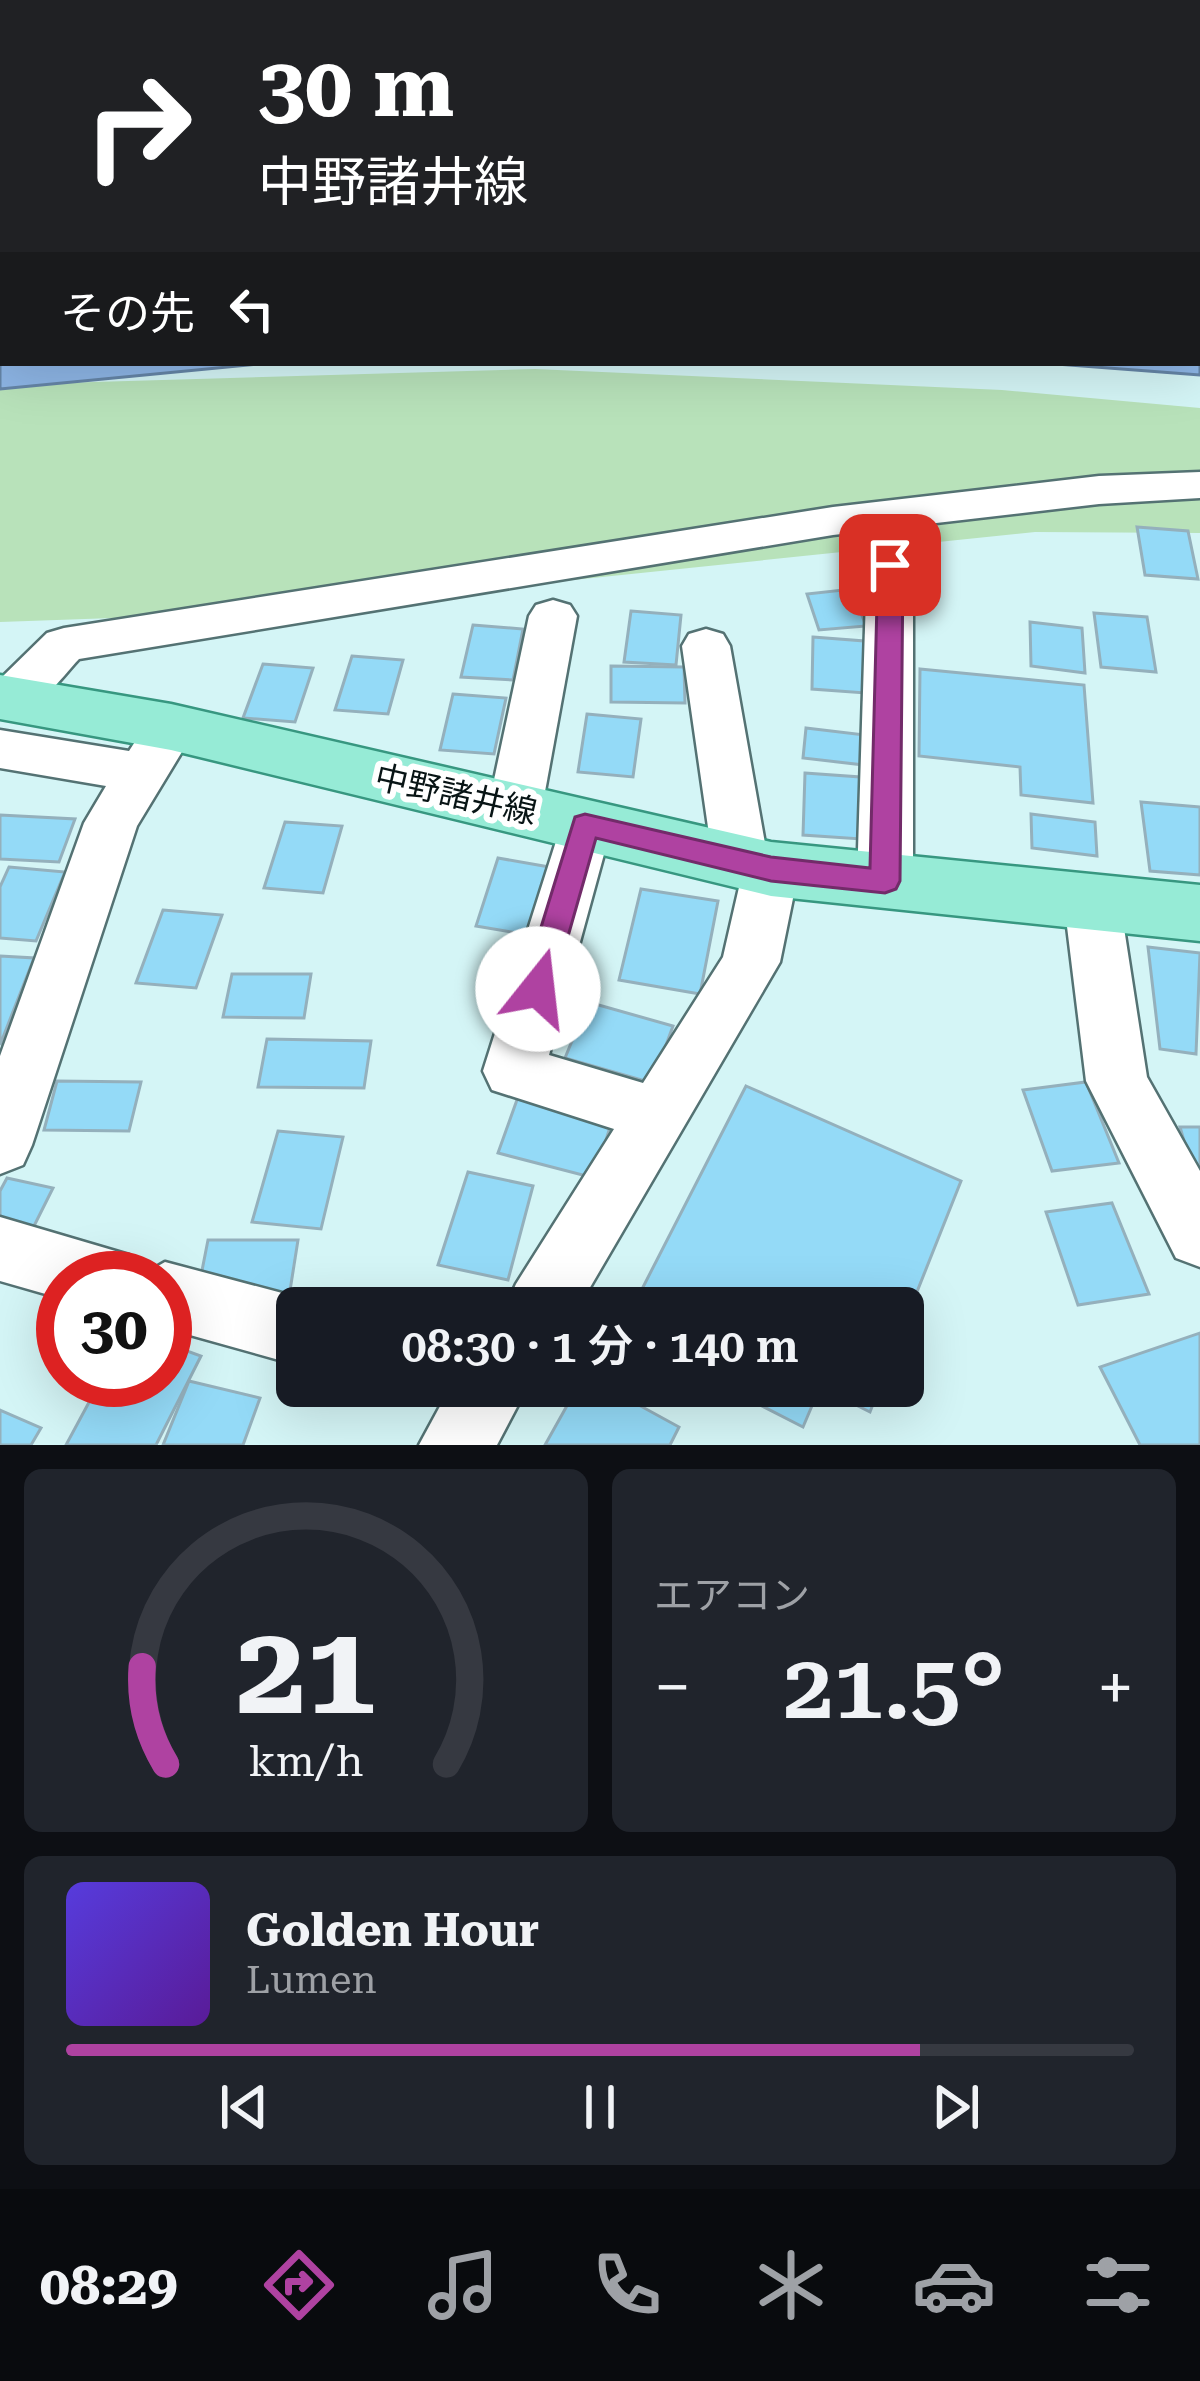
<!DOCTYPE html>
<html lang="ja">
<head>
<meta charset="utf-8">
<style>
  body { margin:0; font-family:"Roboto Serif","Noto Sans JP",serif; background:#20242c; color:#f1f3f6; height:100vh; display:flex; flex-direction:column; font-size:45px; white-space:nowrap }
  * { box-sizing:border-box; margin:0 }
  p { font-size:39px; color:#9ea1a6 }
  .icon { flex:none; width:66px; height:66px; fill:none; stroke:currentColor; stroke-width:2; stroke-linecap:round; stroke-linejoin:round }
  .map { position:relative; height:1445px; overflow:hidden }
  .side { display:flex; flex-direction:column; gap:24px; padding:24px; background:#0d0f14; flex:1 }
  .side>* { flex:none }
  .banner { position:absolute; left:0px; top:0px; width:1200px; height:366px; box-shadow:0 12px 48px #0002; background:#202124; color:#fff; overflow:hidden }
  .speed { position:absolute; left:36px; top:1251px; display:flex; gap:24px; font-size:60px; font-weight:700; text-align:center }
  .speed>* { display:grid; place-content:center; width:156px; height:156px; border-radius:50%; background:#171b24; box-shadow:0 12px 48px #0002; line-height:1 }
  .speed .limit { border:18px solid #d22; background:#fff; color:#111 }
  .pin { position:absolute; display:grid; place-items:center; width:102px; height:102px; color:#fff; margin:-51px; border-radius:24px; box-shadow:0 6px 18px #0006 }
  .me { position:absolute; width:132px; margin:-66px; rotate:16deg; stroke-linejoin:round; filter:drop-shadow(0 0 9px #0008) }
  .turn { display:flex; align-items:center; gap:42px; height:252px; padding:0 60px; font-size:54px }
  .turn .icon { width:156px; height:156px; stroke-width:2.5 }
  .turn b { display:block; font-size:84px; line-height:102px }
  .then { display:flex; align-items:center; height:114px; padding:0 60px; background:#0003; gap:24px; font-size:45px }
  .big { font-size:90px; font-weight:600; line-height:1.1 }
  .side .widget { flex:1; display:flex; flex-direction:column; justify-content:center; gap:18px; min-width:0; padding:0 42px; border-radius:18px; background:#20242c }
  .side .dial { align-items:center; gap:0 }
  .dial svg { height:312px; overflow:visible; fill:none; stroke:#363941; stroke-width:7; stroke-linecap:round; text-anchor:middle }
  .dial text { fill:#f1f3f6; stroke:none }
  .song { display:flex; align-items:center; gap:36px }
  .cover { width:144px; height:144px; border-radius:18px; background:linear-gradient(135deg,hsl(250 70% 55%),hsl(270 70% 35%)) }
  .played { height:12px; border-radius:6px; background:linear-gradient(90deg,#af42a1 80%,#363941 80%) }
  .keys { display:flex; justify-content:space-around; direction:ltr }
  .heat { display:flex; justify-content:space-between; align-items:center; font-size:66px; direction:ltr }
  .side .tiles { flex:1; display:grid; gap:24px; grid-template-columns:1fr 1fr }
  .widget:last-child { grid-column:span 2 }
  .trip { position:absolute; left:276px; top:1287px; width:648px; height:120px; border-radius:18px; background:#171b24; box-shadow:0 12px 48px #0002; font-weight:600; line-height:120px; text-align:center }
  .tab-bar { display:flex; height:192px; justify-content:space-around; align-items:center; background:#090b0e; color:#9ea1a6 }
  .tab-bar .icon { width:84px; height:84px }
  .tab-bar .selected { color:#af42a1 }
  .tab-bar b { font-size:54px; color:#f1f3f6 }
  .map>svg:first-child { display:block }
</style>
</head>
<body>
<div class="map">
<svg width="1200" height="1445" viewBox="0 0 1200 1445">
  <rect width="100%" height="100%" fill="#d4f5f6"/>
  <path fill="#b8e2ba" d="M535 369 1002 390 1200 408V533L1035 532 255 613 0 622V389L26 384Z"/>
  <path fill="#8db5e5" stroke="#6585a7" stroke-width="3" d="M0 0H1200V375L1043 363H1197V3H3V363H268L0 389Z"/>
  <g fill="#94daf7" stroke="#94b0bc" stroke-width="3">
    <path d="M1137 527 1188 531 1198 579 1145 575Z"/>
    <path d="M852 589 866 626 819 630 807 594Z"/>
    <path d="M631 611 681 615 676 665 624 662Z"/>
    <path d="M1094 613 1147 617 1156 672 1101 667Z"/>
    <path d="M1030 622 1082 628 1085 673 1031 666Z"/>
    <path d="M473 625 523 629 513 680 461 677Z"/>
    <path d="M813 637 864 641 865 693 812 689Z"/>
    <path d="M352 656 403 660 388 714 335 710Z"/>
    <path d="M263 664 313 668 295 722 243 718Z"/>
    <path d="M611 666 684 667 685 703 611 702Z"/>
    <path d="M920 669 1084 685 1093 803 1021 795 1020 767 919 756Z"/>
    <path d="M453 694 506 698 494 754 440 750Z"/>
    <path d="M587 714 641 719 633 777 578 772Z"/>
    <path d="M806 728 865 735 864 765 803 758Z"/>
    <path d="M805 773 860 777 861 839 803 835Z"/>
    <path d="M1141 802 1200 807V875L1150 871Z"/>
    <path d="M1031 814 1095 822 1097 856 1032 848Z"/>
    <path d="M0 815 75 819 59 862 0 859Z"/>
    <path d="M285 822 342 826 323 893 264 888Z"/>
    <path d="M498 858 555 868 535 936 476 926Z"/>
    <path d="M9 867 65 872 36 941 0 938V887Z"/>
    <path d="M641 889 718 901 700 994 619 980Z"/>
    <path d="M163 910 222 915 196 988 136 983Z"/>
    <path d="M1148 947 1200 953 1196 1054 1160 1049Z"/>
    <path d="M0 956 34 958 0 1045Z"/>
    <path d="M232 974H311L304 1018 223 1017Z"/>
    <path d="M588 1002 673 1026 652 1083 565 1058Z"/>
    <path d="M267 1039 371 1041 364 1088 258 1087Z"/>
    <path d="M57 1081 141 1082 129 1131 44 1130Z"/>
    <path d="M1086 1082 1119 1163 1052 1171 1023 1090Z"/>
    <path d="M746 1086 961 1181 903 1327V1308H673L641 1291Z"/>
    <path d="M518 1097 612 1121 594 1178 498 1153Z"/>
    <path d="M1180 1127H1200V1172H1193Z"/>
    <path d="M278 1131 343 1137 321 1229 252 1222Z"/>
    <path d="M468 1172 533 1186 508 1280 438 1265Z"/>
    <path d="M7 1178 53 1188 28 1238 0 1232V1191Z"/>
    <path d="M1112 1203 1149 1294 1078 1305 1046 1212Z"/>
    <path d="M208 1240H298L289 1297 197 1296Z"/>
    <path d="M1200 1333V1445H1140L1100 1367Z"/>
    <path d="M165 1343 201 1356 156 1445H66L101 1380H165Z"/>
    <path d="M189 1381 260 1398 243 1445H163Z"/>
    <path d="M578 1386H604L679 1427 670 1445H545Z"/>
    <path d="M723 1386H880L870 1412 820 1387 803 1427Z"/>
    <path d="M0 1410 41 1428 31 1445H0Z"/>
  </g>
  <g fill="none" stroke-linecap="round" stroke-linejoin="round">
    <defs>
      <g id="minor">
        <path d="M1200 472V498L1099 504 833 535 79 659C58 681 33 721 0 711V679L47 633 64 628 833 507 1099 476Z"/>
        <path d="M890 550 906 554 913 565V881L905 897 885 903 865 897 857 881 867 565 874 554Z"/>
        <path d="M553 600 570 605 577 616 542 808 534 822 515 828 496 822 488 808 529 616 536 605Z"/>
        <path d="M706 629 723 634 730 646 766 849 791 854 799 869 780 962 578 1308H505L516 1284 614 1129 492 1090 483 1071 566 810 585 804 604 810 612 825 549 1055 643 1083 723 957 740 883 721 877 713 862 682 646 689 634Z"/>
        <path d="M171 709 189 714 197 727 137 826 32 1145 23 1165 0 1174V1056L84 823 106 786 0 768V730L129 751 153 714Z"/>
        <path d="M1092 879 1112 886 1120 902 1147 1077 1200 1171V1267L1176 1258 1086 1081 1064 902 1072 886Z"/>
        <path d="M0 1217 129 1255 139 1277 165 1262 297 1297 322 1308H297V1365L165 1328V1278H63V1299L0 1281Z"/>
        <path d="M451 1386H528L497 1445H419Z"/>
      </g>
      <path id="major" d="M0 675 171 704 771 842 1200 885V941L771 896 171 750 0 719Z"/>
    </defs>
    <use href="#minor" stroke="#547273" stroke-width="5"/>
    <use href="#major" stroke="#379780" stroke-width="5"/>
    <use href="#minor" fill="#fff" fill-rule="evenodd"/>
    <use href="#major" fill="#96ebd6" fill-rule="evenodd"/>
  </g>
  <path fill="#af42a1" stroke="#722b69" stroke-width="3" d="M890 557 903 565 900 881 896 889 885 893 771 881 596 838 553 989 549 998 538 1002 526 998 522 989 575 817 585 814 771 857 870 868 878 565Z"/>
  <g text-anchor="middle" stroke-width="12" stroke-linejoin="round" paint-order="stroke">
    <g font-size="33" fill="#081415" stroke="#fff">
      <text transform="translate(456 794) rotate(13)" y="12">中野諸井線</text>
    </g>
  </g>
</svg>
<div class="speed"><div class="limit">30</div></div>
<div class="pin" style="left:890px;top:565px;background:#d93025"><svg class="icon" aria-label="arrive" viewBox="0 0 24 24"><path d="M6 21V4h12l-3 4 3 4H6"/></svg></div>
<svg class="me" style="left:538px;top:989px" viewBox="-20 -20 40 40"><circle r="19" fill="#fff"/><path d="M0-13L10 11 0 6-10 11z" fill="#af42a1"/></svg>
<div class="trip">08:30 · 1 分 · 140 m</div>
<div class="banner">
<div class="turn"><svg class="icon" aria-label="right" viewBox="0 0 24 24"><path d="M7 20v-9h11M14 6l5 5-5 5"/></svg><div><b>30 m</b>中野諸井線</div></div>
<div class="then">その先<svg class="icon" aria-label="left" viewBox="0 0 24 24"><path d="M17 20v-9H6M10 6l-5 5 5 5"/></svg></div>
</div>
</div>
<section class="side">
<div class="tiles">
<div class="widget dial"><svg viewBox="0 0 100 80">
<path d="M14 69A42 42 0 1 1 86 69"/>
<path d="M14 69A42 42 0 0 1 8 44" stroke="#af42a1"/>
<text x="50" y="56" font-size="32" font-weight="700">21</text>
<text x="50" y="72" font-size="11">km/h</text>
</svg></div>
<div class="widget"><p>エアコン</p>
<div class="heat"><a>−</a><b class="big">21.5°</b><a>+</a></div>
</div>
<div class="widget">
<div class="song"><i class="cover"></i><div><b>Golden Hour</b><p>Lumen</p></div></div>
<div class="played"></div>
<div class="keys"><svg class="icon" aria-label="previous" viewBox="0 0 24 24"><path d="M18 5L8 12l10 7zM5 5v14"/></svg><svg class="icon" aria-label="pause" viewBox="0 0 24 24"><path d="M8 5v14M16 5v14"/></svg><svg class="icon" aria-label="next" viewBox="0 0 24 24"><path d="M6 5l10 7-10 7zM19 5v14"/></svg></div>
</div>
</div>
</section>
<nav class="tab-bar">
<b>08:29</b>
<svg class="icon selected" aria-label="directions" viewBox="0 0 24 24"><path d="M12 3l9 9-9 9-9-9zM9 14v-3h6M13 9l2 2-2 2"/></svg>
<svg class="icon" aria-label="music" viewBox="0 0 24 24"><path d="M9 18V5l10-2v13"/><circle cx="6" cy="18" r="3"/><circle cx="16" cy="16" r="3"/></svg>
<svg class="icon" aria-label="phone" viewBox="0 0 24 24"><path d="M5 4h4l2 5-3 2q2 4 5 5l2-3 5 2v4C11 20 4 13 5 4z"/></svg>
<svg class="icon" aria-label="climate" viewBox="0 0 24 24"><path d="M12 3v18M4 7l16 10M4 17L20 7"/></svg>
<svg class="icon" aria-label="car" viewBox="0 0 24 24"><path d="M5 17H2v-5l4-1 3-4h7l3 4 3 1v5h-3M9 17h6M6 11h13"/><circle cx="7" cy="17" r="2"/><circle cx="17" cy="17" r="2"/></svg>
<svg class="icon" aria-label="filters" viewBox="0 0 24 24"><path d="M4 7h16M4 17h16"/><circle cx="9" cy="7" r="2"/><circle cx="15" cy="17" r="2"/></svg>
</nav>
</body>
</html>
